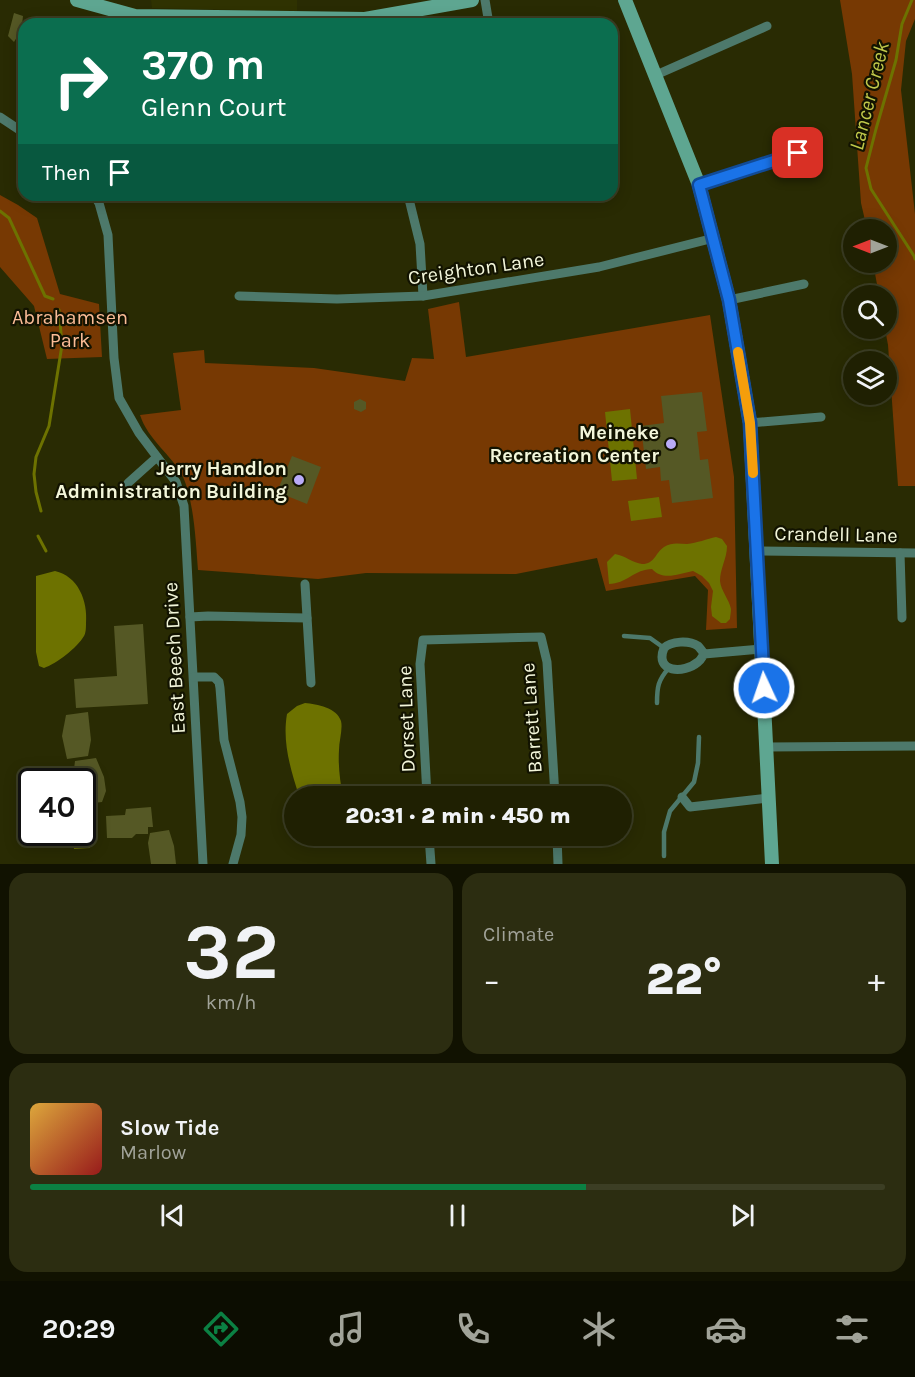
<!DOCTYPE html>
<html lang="en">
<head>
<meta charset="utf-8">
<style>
  body { margin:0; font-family:Karla,sans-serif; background:#2c2d11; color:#f1f3f6; height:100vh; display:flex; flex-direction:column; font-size:22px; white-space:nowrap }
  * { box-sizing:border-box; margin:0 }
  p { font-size:20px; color:#a1a399 }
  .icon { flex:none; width:33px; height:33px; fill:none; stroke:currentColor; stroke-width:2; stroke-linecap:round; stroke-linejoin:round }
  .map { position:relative; height:864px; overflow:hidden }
  .side { display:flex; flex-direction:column; gap:9px; padding:9px; background:#111201; flex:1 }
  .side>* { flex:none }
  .banner { position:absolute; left:18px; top:18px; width:600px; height:183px; border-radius:18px; box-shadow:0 3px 15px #0003,0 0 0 2px #3c3e24; background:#0b6e4f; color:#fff; overflow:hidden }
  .needle { width:39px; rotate:270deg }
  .fabs { position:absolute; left:843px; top:219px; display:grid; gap:12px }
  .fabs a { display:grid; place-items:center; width:54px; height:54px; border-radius:50%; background:#1f2002; box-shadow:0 3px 15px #0003,0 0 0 2px #3c3e24; font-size:30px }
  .speed { position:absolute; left:18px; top:768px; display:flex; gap:12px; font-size:30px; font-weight:700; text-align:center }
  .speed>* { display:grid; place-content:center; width:78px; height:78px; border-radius:50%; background:#1f2002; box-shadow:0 3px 15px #0003,0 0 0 2px #3c3e24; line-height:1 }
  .speed .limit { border:3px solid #111; border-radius:9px; background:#fff; color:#111 }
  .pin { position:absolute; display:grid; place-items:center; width:51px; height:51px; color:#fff; margin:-26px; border-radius:12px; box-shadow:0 3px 9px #0006 }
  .me { position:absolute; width:66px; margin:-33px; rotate:357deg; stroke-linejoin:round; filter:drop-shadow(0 0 4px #0008) }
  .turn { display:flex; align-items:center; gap:21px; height:126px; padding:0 24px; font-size:27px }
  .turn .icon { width:78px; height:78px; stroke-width:2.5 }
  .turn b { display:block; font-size:42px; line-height:51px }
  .then { display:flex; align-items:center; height:57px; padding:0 24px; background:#0003; gap:12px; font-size:22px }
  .big { font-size:45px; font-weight:800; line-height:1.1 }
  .side .tile { flex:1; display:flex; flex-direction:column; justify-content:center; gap:9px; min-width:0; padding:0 21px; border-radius:18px; background:#2c2d11 }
  .side .dial { align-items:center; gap:0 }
  .dial b { font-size:78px; line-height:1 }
  .song { display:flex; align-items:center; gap:18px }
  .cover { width:72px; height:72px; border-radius:9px; background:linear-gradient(135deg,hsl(40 70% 55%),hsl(0 70% 35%)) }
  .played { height:6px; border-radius:3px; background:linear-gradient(90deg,#0b8043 65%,#3c3e24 65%) }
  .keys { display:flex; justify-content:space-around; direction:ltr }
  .heat { display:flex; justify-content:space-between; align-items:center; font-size:33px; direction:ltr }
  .side .tiles { flex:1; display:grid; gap:9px; grid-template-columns:1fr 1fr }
  .tile:last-child { grid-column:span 2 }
  .trip { position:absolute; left:284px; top:786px; width:348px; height:60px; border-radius:30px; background:#1f2002; box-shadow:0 3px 15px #0003,0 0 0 2px #3c3e24; font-weight:800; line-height:60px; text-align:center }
  .dock { display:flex; height:96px; justify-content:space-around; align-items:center; background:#0c0d01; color:#a1a399 }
  .dock .icon { width:42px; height:42px }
  .dock .selected { color:#0b8043 }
  .dock b { font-size:27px; color:#f1f3f6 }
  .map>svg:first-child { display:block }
</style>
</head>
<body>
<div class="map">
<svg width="915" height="864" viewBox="0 0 915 864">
  <rect width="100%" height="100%" fill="#292b03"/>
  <path fill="#2f3201" d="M151 0H297V11L152 8Z"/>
  <g fill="#773903">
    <path d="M840 0H915V19L906 41 901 90 915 214V486H898L888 345 885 329 886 328V296L879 295 873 263 886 262V230L867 229 861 203 852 74Z"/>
    <path d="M0 195 18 205 37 218 60 294 99 304 102 357 47 359 34 306 0 267Z"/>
    <path d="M459 302 466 357 710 315 734 477 737 628 706 630 708 590 695 576 606 591 597 558 516 574 366 573 318 579 198 570C196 544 194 501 183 477 172 455 148 440 140 415L181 410 173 353 204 350 205 363 314 368 405 381 412 358 434 359 428 309Z"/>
  </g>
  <g fill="#6d7200">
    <path d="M630 409 637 479 612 481 605 412Z"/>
    <path d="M659 497 662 517 631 521 628 501Z"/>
    <path d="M716 537 722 539 727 546C727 559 720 568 720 581 721 591 729 599 731 609 731 613 730 616 730 619L726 623H721L712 616 711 607 713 591 709 583 702 576 693 571C678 574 663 581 652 569 635 569 626 584 609 584L607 562 615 554C626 556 633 563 642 564 655 564 655 553 664 547 672 542 679 544 687 544 697 543 707 539 716 537Z"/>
    <path d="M55 571C78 576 88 601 86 623 86 627 86 633 84 636 77 648 56 664 44 668L39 666 36 652V576Z"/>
    <path d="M305 703C317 704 337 708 341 721 343 729 339 741 339 750 338 765 340 782 343 796H299C291 770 282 743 287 714L297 706Z"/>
    <path d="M314 836H347V840L337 843 319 842Z"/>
    <path d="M89 838 90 848 74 849 73 840Z"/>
  </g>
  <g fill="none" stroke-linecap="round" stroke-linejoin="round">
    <g stroke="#6d7200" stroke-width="3">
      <path d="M912 0 902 24 896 60 876 129 866 168 871 189 914 256 915 259"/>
      <path d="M0 211 9 218 45 296 53 299"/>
      <path d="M41 511 36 492 34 474 36 457 49 426 62 345 59 310"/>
      <path d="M38 536 46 551"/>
    </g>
  </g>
  <g fill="#555825">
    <path d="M14 13 23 16 22 25H24V40L17 37 14 42 8 36Z"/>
    <path d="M702 392 707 431 697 432 700 460 708 459 713 498 672 503 669 480 661 481 660 467 646 469 641 426 664 423 661 396Z"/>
    <path d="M360 399 366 402V409L361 412 354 409V402Z"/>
    <path d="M292 456 321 467 307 504 277 492Z"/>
    <path d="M143 624 148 704 76 708 74 679 117 676 114 626Z"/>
    <path d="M88 712 91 740 88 756 67 759 62 736 66 715Z"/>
    <path d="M96 758 104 777 106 791 102 802 85 804 82 800V782H74L73 777 75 761Z"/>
    <path d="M151 807 153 827H148V834H136L132 838H107L106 816 125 815 126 809Z"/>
    <path d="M169 830 174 846 176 864H151L148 843 150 833Z"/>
  </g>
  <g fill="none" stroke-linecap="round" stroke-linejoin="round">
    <g stroke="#4d796b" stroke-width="4.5">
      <path d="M624 636 650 638 664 648"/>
      <path d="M657 703C657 687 658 680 669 668"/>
      <path d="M664 856V832L670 811 694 782 698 763 699 737"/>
    </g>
    <g stroke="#4d796b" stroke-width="9">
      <path d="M485 0 489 24"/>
      <path d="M656 75 767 26"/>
      <path d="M0 117 24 133"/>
      <path d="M699 185 798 153"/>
      <path d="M94 195 99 203 108 235 114 358 119 398 139 433 176 482 184 506 203 864"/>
      <path d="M408 195 420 244 423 296"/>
      <path d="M239 296 337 299 423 296 599 267 714 238"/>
      <path d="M729 300 804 284"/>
      <path d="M750 423 821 417"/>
      <path d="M128 483 157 457"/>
      <path d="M757 551 915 553"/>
      <path d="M900 553 902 618"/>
      <path d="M305 584 311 683"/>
      <path d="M190 617 208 616 307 618"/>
      <path d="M704 654C704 653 699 647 698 646 689 640 671 641 664 648 654 673 684 674 698 662 701 660 702 657 704 654L761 649"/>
      <path d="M194 677H214L219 682 220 688 224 740 240 802 242 817 241 835 233 864"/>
      <path d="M767 747 915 746"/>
      <path d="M427 796 420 664 423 640 541 637 547 662 555 796"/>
      <path d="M682 797 690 807 769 798"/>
      <path d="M429 836 431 864"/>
      <path d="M557 836 558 864"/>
    </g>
    <g stroke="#5ea691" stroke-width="14">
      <path d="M77 0 135 16 365 19 472 0"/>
      <path d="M625 0 699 185 729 300 750 423 772 864"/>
    </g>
  </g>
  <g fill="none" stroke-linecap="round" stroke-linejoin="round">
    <defs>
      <path id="route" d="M764 688 750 423 729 300 699 185 798 153"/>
    </defs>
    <use href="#route" stroke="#114b97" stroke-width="15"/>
    <use href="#route" stroke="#1a73e8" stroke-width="10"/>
    <path stroke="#f59e0b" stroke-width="10" d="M738 352 750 423 753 473"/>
  </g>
  <g fill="#b9abf7" stroke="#121301" stroke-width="2">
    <circle cx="671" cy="444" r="6"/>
    <circle cx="299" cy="480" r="6"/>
  </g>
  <g text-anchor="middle" stroke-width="4.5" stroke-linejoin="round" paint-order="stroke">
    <g font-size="20" fill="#f3f6da" stroke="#121301">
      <text transform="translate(476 268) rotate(-8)" y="7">Creighton Lane</text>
      <text transform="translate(836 534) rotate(1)" y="7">Crandell Lane</text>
      <text transform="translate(174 658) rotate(-93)" y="7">East Beech Drive</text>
      <text transform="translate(531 718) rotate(-94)" y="7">Barrett Lane</text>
      <text transform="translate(406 719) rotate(-92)" y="7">Dorset Lane</text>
    </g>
    <g font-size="20" fill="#fbbc96" stroke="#121301">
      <text x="70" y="324">Abrahamsen<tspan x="70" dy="23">Park</tspan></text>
    </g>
    <g font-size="20" font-weight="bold" fill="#f3f6da" stroke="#121301" text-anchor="end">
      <text x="659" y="439">Meineke<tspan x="659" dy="23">Recreation Center</tspan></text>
      <text x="287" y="475">Jerry Handlon<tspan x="287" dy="23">Administration Building</tspan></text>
    </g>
    <g font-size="21" font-style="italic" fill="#c1c94a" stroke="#121301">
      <text transform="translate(869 96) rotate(-76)" y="7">Lancer Creek</text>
    </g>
  </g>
</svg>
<div class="fabs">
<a><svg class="needle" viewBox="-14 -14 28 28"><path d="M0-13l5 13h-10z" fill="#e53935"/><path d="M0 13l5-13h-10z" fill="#a1a399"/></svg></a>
<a><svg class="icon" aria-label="search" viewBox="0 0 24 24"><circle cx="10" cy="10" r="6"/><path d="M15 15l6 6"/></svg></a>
<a><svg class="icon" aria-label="layers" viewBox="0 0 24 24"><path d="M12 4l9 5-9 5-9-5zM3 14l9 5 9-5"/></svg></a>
</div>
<div class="speed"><div class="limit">40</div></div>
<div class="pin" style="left:798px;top:153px;background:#d93025"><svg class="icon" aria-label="arrive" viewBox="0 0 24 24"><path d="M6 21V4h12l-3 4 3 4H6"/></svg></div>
<svg class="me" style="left:764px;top:688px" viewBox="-20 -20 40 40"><circle r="17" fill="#1a73e8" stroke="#fff" stroke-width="3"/><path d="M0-11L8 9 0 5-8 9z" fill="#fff"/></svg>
<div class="trip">20:31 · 2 min · 450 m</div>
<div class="banner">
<div class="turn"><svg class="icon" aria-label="right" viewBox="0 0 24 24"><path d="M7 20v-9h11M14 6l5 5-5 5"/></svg><div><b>370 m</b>Glenn Court</div></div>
<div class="then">Then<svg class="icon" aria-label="arrive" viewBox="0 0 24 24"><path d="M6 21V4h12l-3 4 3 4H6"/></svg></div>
</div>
</div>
<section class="side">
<div class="tiles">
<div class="tile dial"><b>32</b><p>km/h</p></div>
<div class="tile"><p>Climate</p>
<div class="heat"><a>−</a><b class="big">22°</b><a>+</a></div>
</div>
<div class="tile">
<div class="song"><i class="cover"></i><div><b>Slow Tide</b><p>Marlow</p></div></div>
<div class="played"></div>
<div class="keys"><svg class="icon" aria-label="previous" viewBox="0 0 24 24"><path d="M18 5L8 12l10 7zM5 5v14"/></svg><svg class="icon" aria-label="pause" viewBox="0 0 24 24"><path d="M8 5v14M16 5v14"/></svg><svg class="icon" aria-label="next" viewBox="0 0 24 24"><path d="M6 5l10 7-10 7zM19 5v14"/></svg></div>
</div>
</div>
</section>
<nav class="dock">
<b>20:29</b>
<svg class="icon selected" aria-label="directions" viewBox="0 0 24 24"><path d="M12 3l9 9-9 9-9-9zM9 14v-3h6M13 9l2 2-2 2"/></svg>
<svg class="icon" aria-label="music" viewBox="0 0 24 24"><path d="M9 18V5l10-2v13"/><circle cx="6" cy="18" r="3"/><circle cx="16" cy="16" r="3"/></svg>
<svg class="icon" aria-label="phone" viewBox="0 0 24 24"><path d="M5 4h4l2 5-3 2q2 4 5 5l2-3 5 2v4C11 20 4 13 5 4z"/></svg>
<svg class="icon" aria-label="climate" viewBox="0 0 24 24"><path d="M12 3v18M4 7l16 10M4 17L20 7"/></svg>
<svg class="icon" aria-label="car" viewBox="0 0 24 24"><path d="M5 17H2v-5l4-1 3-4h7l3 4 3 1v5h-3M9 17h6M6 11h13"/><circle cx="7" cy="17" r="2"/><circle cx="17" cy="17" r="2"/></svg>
<svg class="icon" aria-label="filters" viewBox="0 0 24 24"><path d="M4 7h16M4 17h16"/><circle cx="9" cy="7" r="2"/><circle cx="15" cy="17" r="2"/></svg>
</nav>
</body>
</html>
